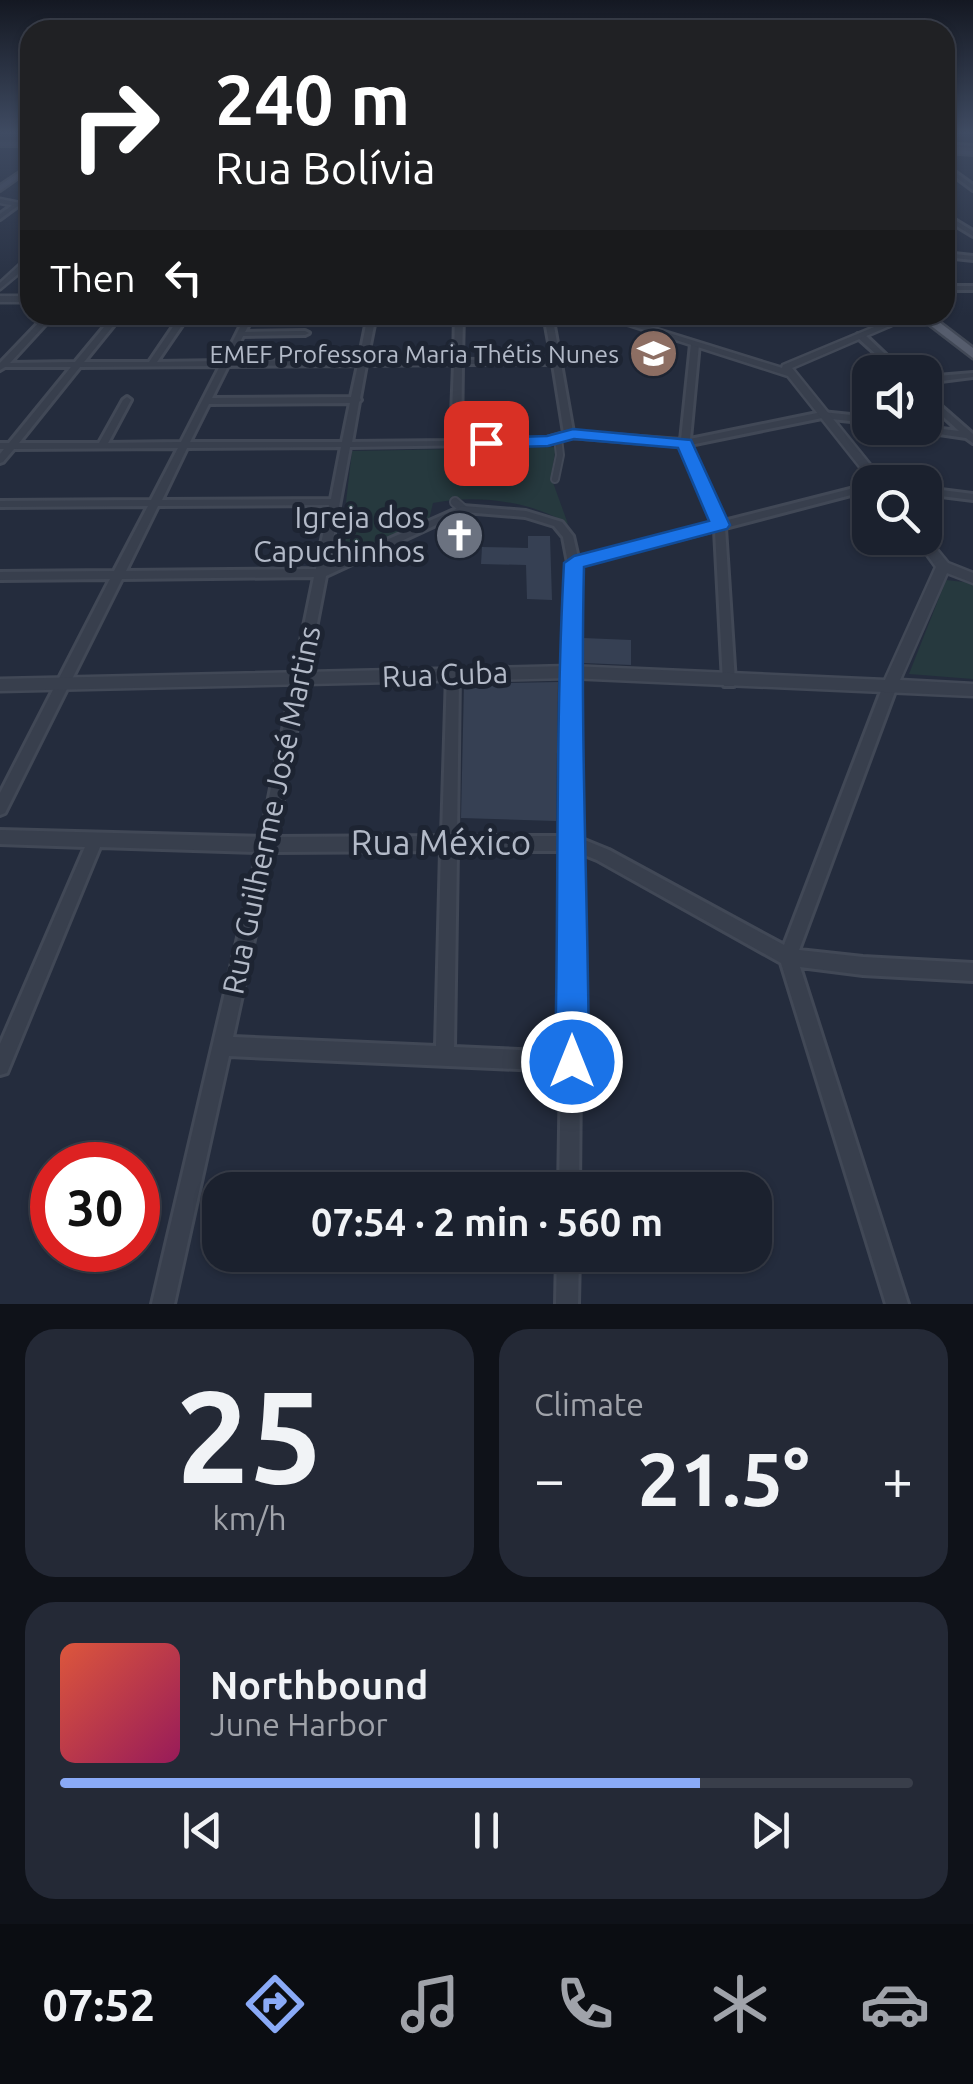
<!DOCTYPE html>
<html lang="en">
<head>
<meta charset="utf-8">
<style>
  body { margin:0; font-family:Ubuntu,sans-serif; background:#242936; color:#f1f3f6; height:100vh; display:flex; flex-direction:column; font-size:38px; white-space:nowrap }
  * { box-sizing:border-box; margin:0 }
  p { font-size:32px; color:#a0a3aa }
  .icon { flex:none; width:55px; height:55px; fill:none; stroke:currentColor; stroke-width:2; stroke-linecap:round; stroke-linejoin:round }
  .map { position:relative; height:1304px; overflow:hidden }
  .details { display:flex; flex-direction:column; gap:25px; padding:25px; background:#0f1219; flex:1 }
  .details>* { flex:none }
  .hud { position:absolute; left:20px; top:20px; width:935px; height:305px; border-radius:30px; box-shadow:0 2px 8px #0004,0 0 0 2px #393e4a; background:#202124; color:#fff; overflow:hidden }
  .tools { position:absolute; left:852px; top:355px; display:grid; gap:20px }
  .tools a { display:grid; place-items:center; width:90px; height:90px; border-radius:20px; background:#1b212e; box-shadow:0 2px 8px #0004,0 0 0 2px #393e4a; font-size:50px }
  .speed { position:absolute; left:30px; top:1142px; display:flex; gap:20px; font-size:50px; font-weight:700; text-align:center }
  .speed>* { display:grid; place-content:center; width:130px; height:130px; border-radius:50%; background:#1b212e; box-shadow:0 2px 8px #0004,0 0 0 2px #393e4a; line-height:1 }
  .speed .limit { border:15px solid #d22; background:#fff; color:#111 }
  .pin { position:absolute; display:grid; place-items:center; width:85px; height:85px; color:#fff; margin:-42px; border-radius:20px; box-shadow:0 5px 15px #0006 }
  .me { position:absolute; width:110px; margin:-55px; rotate:0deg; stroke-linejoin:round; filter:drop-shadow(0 0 8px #0008) }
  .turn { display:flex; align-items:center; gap:35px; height:210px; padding:0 30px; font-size:45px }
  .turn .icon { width:130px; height:130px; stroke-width:2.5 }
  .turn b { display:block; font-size:70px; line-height:85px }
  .then { display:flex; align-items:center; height:95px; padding:0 30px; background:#0003; gap:20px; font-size:38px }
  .big { font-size:75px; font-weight:600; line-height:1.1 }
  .details .tile { flex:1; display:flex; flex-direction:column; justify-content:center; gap:15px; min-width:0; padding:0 35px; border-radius:30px; background:#242936 }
  .details .dial { align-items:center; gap:0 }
  .dial b { font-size:130px; line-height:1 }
  .song { display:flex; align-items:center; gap:30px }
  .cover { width:120px; height:120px; border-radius:15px; background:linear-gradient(135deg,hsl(10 70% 55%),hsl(330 70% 35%)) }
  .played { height:10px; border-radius:5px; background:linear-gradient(90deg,#8aaaf7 75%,#393e4a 75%) }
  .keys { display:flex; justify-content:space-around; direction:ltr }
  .heat { display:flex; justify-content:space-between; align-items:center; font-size:55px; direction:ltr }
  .details .tiles { flex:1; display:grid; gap:25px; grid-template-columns:1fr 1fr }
  .tile:last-child { grid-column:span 2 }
  .trip { position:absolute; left:202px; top:1172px; width:570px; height:100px; border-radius:30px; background:#1b212e; box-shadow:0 2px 8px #0004,0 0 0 2px #393e4a; font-weight:600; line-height:100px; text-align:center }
  .dock { display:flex; height:160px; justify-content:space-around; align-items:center; background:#0b0d12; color:#a0a3aa }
  .dock .icon { width:70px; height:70px }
  .dock .selected { color:#8aaaf7 }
  .dock b { font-size:45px; color:#f1f3f6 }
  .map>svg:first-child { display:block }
</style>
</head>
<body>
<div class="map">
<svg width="973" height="1304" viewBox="0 0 973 1304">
  <rect width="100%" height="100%" fill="#242c3d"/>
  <g fill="#26393e">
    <path d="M556 447 551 477 568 524C531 501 476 494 433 503L429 520 339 562 352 451Z"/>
    <path d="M946 580 973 583V679L909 674Z"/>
  </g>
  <g fill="#364053">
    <path d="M528 536H550L552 600 527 599 526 565 481 564 482 547 528 548Z"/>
    <path d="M583 638 631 640V665L583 663Z"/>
    <path d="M558 682 556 821 461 818 464 684Z"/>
  </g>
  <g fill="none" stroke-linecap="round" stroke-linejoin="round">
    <defs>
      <g id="pedestrian-far1">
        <path d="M454 467 456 444"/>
        <path d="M555 479 560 455 558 438"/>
      </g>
      <path id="pedestrian" d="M455 502 463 509"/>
      <g id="minor">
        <path d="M945 144 973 146V148L945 146Z"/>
        <path d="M945 165 973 185V190L945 169Z"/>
        <path d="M14 204 19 205 0 219V214Z"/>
        <path d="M945 214 973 231V236L945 219Z"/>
        <path d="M945 253 973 256V260L945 257Z"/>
        <rect x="945" y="286" width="28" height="4"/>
        <path d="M46 315H54L10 363 75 362 114 315H122L84 362H149L181 315H189L157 362 223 361 246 315H254L245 332 305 331 309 333 305 335 243 336 231 361 359 360 368 315H376L367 360H454L455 315H463L462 360 552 359 544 315H552L560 359H604L608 361 604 363 561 364 573 432 681 440 691 344 695 342 699 344 690 439 822 412 870 417V423L822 418 690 445 724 521 870 484V490L725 528 735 682 734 686H724L723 682 715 530 579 565 576 672 582 839 609 850 784 945 883 686 885 682 890 681 895 682 897 686 799 950 863 957 973 963V981L863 975 800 967 908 1304H886L781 963 597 860 582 854 579 1190H559L561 1071 229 1056 174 1304H152L258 852 100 847 7 1073 0 1075V1044L85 847 0 844V830L261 837 314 577 122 579 5 813 0 815V793L110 579 0 580V572L114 571 148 506 0 507V501L151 500 178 448 14 449 3 462 0 463V454L4 449H0V443H9L71 367H5L0 370V363ZM454 364 451 441 352 442 359 402 361 400 360 398 366 365ZM462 364H553L564 433 547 438 461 441ZM358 365 351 397 212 398 228 366ZM220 366 181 442 108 443 131 400 127 397 123 400 99 443H19L80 367ZM350 403 342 442H190L209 404ZM570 437 681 446 714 523 578 558 573 536 562 522 526 511 463 506 328 566 350 447 548 444ZM341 447 331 499 162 500 187 448ZM329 505 316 569 126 571 158 506ZM464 512 525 517 554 526 563 537 568 563 564 672 566 836H457L459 674 458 670H448L447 674 442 836 276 837 326 576ZM441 851 436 1046 233 1037 273 852ZM457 851H566L562 1052 454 1047Z"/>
        <path d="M772 315H782L775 320H769L768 318Z"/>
        <path d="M862 315H872L890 325 883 327Z"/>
        <path d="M858 334H864L904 372H896L858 338Z"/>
        <path d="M973 373V377L925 383V377Z"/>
        <path d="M925 392 973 434V443L966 438 912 430 911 428 925 427 959 431 925 400Z"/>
        <path d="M925 488 973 494V500L925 494Z"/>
        <path d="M557 1255H579L578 1304H556Z"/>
      </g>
      <g id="tertiary">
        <path d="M0 199 30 205V209L0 203Z"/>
        <path d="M27 258H30V264L0 289V283Z"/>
        <rect x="0" y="296" width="30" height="6"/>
        <path d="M598 315H611L782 368 783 365 903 315H915L792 368 884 482H872L788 376Z"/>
        <path d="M925 535 948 563 973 573V583L947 573 900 680 973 684V696L570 678 0 691V679L570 666 885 680 936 567 915 538H925Z"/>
      </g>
      <g id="secondary">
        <rect x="0" y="142" width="30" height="4"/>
        <path d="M945 149 973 151V155L945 153Z"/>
        <path d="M30 165V170L0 191V185Z"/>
      </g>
      <path id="primary" d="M917 315H930L973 348V358Z"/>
    </defs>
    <use href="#pedestrian-far1" stroke="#414856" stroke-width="10"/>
    <use href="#pedestrian" stroke="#414856" stroke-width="12"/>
    <use href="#minor" stroke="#414856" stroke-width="6"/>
    <use href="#tertiary" stroke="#414856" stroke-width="5"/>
    <use href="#secondary" stroke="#414856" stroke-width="4"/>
    <use href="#primary" stroke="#414856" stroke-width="5"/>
    <use href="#pedestrian-far1" stroke="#383f4d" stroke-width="6"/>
    <use href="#pedestrian" stroke="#383f4d" stroke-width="8"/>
    <use href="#minor" fill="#383f4d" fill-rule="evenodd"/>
    <use href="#tertiary" fill="#383f4d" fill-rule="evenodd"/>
    <use href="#secondary" fill="#464d60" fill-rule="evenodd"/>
    <use href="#primary" fill="#565d6d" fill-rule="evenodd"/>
  </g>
  <linearGradient id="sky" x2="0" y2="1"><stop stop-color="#141822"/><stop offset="0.42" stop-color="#3f4b62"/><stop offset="1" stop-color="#3f4b62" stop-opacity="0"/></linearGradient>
  <rect width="973" height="316" fill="url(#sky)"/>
  <path fill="#1a73e8" stroke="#114b97" stroke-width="2.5" d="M573 429 691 440 730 525 727 529 584 567C580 732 588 897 589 1062L584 1074 572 1079 560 1074 555 1062C559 895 555 729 564 563L574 556 709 521 678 448 574 439 548 446 486 448 478 443 486 438 547 436Z"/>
  <defs>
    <symbol id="school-disc" viewBox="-11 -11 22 22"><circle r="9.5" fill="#8d6e63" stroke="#1d2432"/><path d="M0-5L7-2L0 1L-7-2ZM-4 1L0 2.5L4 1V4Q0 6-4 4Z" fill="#fff"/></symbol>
    <symbol id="church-disc" viewBox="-11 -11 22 22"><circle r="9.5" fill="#6b7280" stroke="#1d2432"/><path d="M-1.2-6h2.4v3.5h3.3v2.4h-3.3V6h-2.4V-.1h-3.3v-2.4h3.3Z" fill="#fff"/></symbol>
  </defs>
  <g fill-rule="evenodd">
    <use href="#school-disc" x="626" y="326" width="55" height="55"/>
    <use href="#church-disc" x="432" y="508" width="55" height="55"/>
  </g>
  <g text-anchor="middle" stroke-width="10" stroke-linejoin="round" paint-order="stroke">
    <g font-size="25" fill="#b3bac8" stroke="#1d2432" text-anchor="end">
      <text x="619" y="363">EMEF Professora Maria Thétis Nunes</text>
    </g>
    <g font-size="30" fill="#b3bac8" stroke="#1d2432" text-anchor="end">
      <text x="425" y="528">Igreja dos<tspan x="425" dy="34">Capuchinhos</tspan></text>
    </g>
    <g font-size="30" fill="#b3bac8" stroke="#1d2432">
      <text transform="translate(445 675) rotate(-2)" y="10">Rua Cuba</text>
      <text transform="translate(272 810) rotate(-78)" y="10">Rua Guilherme José Martins</text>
    </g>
    <g font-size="35" fill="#b3bac8" stroke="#1d2432">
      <text x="441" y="855">Rua México</text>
    </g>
  </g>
</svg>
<div class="tools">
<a><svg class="icon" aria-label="sound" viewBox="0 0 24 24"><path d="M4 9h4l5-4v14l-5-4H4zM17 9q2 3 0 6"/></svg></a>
<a><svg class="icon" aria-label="search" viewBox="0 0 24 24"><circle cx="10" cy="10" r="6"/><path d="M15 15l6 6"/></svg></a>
</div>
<div class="speed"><div class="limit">30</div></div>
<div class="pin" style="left:486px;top:443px;background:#d93025"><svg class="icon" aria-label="arrive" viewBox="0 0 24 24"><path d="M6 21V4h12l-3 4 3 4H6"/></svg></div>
<svg class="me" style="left:572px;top:1062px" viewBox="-20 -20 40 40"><circle r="17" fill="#1a73e8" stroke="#fff" stroke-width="3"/><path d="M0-11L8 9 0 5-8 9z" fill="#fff"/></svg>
<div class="trip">07:54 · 2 min · 560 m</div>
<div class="hud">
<div class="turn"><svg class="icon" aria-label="right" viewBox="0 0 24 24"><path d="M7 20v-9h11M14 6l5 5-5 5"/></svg><div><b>240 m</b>Rua Bolívia</div></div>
<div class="then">Then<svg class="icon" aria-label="left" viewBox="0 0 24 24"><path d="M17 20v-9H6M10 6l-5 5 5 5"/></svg></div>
</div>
</div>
<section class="details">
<div class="tiles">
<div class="tile dial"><b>25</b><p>km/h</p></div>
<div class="tile"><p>Climate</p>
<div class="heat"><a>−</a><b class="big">21.5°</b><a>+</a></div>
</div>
<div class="tile">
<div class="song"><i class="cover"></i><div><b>Northbound</b><p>June Harbor</p></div></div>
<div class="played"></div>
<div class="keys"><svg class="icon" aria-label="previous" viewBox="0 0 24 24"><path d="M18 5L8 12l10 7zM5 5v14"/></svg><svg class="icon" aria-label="pause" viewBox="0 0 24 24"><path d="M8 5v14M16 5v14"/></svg><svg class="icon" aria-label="next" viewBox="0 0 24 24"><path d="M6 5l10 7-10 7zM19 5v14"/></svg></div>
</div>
</div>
</section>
<nav class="dock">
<b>07:52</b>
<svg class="icon selected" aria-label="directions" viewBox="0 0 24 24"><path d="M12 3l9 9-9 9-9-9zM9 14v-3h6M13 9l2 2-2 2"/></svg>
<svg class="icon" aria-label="music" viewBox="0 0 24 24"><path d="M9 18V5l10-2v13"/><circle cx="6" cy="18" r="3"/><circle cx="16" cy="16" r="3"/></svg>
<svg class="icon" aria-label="phone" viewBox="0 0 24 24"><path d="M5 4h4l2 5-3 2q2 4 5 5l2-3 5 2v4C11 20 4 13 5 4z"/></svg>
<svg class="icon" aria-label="climate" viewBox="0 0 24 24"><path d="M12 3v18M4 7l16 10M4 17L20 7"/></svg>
<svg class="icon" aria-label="car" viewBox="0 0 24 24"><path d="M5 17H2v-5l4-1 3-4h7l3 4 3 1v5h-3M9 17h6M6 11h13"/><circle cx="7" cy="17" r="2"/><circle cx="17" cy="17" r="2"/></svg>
</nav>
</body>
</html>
